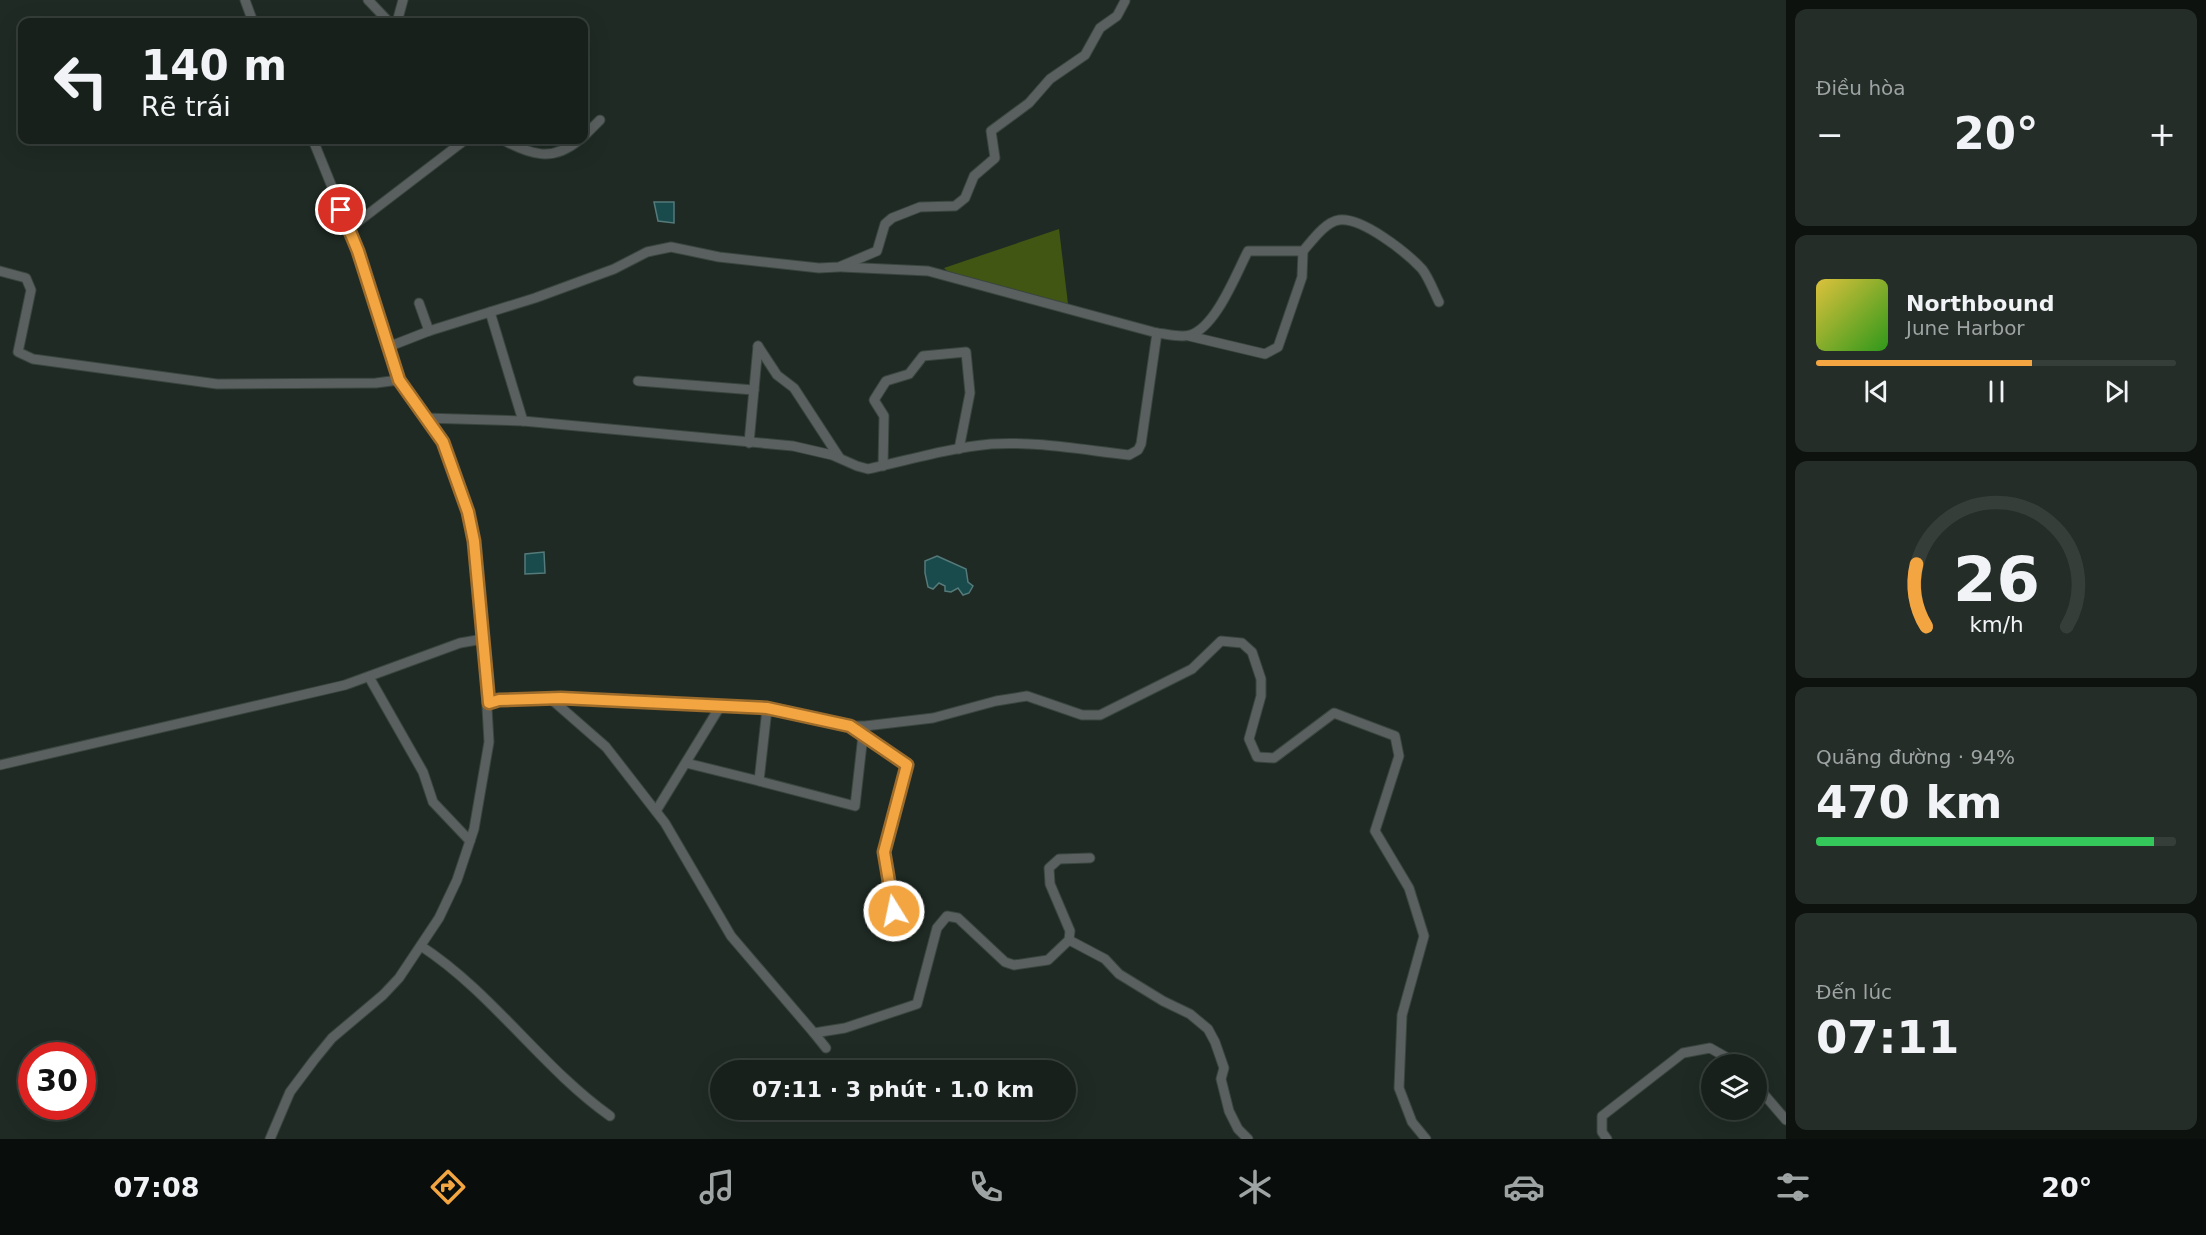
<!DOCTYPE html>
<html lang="vi">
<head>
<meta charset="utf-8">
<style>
  body { margin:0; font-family:"DejaVu Sans",sans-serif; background:#242d28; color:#f1f3f6; height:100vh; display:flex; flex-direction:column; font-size:22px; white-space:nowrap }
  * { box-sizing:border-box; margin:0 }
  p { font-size:20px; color:#9ea3a3 }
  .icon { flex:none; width:33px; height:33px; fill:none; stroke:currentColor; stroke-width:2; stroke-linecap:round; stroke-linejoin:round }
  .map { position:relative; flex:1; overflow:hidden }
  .side { display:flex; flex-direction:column; gap:9px; padding:9px; background:#0d120f; width:420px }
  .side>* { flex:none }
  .top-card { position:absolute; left:18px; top:18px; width:570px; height:126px; border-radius:12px; box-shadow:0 6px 24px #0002,0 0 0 2px #363e3a; background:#17201b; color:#f1f3f6; overflow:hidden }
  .fabs { position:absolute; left:1701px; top:1054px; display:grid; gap:12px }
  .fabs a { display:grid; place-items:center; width:66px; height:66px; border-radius:50%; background:#17201b; box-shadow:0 6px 24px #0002,0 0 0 2px #363e3a; font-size:30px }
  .speed { position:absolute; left:18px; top:1042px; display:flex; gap:12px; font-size:30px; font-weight:700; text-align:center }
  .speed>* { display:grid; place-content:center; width:78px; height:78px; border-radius:50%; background:#17201b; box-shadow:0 6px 24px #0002,0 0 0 2px #363e3a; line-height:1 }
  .speed .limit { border:9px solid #d22; background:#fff; color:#111 }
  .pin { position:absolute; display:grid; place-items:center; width:51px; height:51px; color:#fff; margin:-26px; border:3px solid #fff; border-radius:50%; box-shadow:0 2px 6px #0007 }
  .me { position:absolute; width:66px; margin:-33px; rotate:350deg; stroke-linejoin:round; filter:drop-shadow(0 0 4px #0008) }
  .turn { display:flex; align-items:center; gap:21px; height:126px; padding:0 24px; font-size:27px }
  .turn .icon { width:78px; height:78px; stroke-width:2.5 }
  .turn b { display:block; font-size:42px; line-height:51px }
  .big { font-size:45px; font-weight:700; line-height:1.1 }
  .side .card { flex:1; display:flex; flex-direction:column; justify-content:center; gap:9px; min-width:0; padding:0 21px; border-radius:12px; background:#242d28 }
  .side .dial { align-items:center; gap:0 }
  .dial svg { height:156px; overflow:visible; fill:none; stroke:#363e3a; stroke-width:7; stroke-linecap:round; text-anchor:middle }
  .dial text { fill:#f1f3f6; stroke:none }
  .song { display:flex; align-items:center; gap:18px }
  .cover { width:72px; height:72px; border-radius:9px; background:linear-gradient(135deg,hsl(50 70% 55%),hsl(110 70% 35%)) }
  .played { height:6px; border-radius:3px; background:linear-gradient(90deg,#f2a541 60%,#363e3a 60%) }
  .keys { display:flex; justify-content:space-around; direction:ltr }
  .heat { display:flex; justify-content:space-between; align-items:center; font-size:33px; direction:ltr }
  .charge { height:9px; border-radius:4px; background:linear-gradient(90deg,#34c759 94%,#363e3a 0) }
  .trip { position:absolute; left:710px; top:1060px; width:366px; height:60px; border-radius:30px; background:#17201b; box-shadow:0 6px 24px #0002,0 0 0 2px #363e3a; font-weight:700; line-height:60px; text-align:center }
  .tab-bar { display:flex; height:96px; justify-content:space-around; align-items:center; background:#090d0b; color:#9ea3a3 }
  .tab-bar .icon { width:42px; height:42px }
  .tab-bar .active { color:#f2a541 }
  .tab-bar b { font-size:27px; color:#f1f3f6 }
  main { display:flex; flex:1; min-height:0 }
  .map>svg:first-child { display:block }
</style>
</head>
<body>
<main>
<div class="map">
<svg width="1786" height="1139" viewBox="0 0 1786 1139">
  <rect width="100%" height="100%" fill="#1f2a24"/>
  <path fill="#425614" d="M1059 229 1068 304 1048 302 949 273 944 268Z"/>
  <g fill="#194a4c" stroke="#557a7a" stroke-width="1.5">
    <path d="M654 202H674V223L658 221Z"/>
    <path d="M544 552 545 573 525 574V554Z"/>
    <path d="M937 556 966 569 968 582 973 586 969 593 963 595 958 588 951 592 945 591V586L939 583 933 589 928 587 925 573V561Z"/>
  </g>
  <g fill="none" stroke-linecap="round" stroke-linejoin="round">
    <defs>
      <g id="minor">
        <path d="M245 0 253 22"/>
        <path d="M368 0 389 22"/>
        <path d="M397 22 403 0"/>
        <path d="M584 136 600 120"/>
        <path d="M503 140C531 155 553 162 579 140"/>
        <path d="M350 228 465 140"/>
        <path d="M842 267 928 271 1157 333C1167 334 1181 338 1190 335 1216 327 1236 274 1248 251H1303C1312 241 1325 222 1339 220 1362 217 1406 252 1422 269 1429 278 1434 292 1439 302"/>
        <path d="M0 271 26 278 31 290 18 352 33 359 217 384 376 383 399 380"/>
        <path d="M419 303 429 331"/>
        <path d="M490 312 523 421"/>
        <path d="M1189 336 1265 354 1278 347 1302 277 1303 251"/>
        <path d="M758 346 777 375 794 388 839 457"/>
        <path d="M388 347 429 331 535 298 614 269 647 252 671 247 719 257 819 268 839 267 877 251 885 224 892 218 920 207 955 206 965 198 974 176 995 158 991 131 1029 103 1050 79 1085 55 1100 28 1117 16 1125 1"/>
        <path d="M638 381 754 390"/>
        <path d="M424 418 523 421 793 446 832 455 857 466 868 469C908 460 949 448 991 444 1036 441 1083 450 1129 455L1138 450 1141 444 1157 333"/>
        <path d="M749 443 758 346"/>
        <path d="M883 466 884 416 874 400 886 381 909 374 923 356 966 352 970 393 959 449"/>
        <path d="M369 677 423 772 433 802 470 841"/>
        <path d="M550 698 606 747 665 823 731 936 814 1033 845 1028 917 1004 937 928 947 916 958 918 1005 962 1014 965 1048 960 1069 940 1070 931 1050 884 1049 868 1059 859 1090 858"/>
        <path d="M489 703 499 700 561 698 721 705 767 709 850 726H865L933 718 996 701 1027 696 1082 715H1100L1192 669 1221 641 1242 643 1252 652 1261 679V696L1249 739 1257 757 1274 758 1334 713 1395 736 1399 756 1375 831 1409 888 1424 936 1402 1015 1399 1088 1412 1122 1426 1139"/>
        <path d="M850 726 907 765 884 852 898 929"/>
        <path d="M686 763 759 781 767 709"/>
        <path d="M0 765 345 685 460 643 483 639"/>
        <path d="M759 781 855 806 863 735"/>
        <path d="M656 811 721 705"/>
        <path d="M1069 940 1105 959 1119 974 1163 1001 1190 1014 1208 1029 1215 1042 1224 1068 1221 1079 1229 1111 1238 1129 1248 1139"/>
        <path d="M421 946C493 993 541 1067 610 1116"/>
        <path d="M814 1033 826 1048"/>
        <path d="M1756 1085 1786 1120"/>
        <path d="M270 1139 290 1092 314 1060 332 1038 383 995 399 978 439 918 457 880 474 829 489 742 483 639 474 541 468 512 443 442 399 380 358 251 313 140"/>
        <path d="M1607 1139 1602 1132V1116L1683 1053 1710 1048 1740 1065"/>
      </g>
    </defs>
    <use href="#minor" stroke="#3a453f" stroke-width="11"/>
    <use href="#minor" stroke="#5a605f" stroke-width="9"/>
  </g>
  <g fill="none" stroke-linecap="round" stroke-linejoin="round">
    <defs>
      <path id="route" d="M341 210 358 251 399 380 443 442 468 512 474 541 489 703 499 700 561 698 767 708 850 726 907 765 884 852 894 911"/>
    </defs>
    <use href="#route" stroke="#9d6b2a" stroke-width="15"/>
    <use href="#route" stroke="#f2a541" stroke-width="10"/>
  </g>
</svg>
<div class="fabs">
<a><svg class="icon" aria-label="layers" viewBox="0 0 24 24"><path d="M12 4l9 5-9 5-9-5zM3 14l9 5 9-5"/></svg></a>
</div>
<div class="speed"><div class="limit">30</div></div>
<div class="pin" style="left:341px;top:210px;background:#d93025"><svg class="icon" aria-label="arrive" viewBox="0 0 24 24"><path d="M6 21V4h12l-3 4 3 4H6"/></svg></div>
<svg class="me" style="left:894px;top:911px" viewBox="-20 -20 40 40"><circle r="17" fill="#f2a541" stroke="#fff" stroke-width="3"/><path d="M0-11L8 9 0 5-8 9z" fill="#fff"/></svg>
<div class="trip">07:11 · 3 phút · 1.0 km</div>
<div class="top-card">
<div class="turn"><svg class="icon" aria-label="left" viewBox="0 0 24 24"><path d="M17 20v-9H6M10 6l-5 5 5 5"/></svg><div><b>140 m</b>Rẽ trái</div></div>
</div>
</div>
<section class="side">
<div class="card"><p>Điều hòa</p>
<div class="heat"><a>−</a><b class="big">20°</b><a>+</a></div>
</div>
<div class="card">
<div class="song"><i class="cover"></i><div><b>Northbound</b><p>June Harbor</p></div></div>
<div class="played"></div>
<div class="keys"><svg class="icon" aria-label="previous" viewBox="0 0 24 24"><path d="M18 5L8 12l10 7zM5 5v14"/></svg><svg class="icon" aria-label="pause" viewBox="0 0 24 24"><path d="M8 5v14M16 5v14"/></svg><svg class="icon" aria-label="next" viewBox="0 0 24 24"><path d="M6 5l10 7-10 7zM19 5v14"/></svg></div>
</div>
<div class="card dial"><svg viewBox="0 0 100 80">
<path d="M14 69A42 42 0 1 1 86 69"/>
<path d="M14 69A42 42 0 0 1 9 37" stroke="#f2a541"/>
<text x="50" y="56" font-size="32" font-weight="700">26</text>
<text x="50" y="72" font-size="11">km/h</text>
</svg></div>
<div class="card"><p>Quãng đường · 94%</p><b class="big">470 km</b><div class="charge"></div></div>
<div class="card"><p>Đến lúc</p><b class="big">07:11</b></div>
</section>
</main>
<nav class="tab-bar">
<b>07:08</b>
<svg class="icon active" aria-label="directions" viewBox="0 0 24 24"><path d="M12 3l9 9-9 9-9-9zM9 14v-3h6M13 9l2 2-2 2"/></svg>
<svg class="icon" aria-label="music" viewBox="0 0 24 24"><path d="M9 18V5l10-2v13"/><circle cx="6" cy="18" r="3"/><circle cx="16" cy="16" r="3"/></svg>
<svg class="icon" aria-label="phone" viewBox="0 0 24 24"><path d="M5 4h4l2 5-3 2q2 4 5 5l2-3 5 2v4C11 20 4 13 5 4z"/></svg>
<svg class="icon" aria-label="climate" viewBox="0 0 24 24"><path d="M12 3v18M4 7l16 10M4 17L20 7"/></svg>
<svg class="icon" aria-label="car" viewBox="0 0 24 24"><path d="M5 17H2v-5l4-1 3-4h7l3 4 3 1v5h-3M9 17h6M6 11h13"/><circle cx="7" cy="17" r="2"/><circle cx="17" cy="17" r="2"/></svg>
<svg class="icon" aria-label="filters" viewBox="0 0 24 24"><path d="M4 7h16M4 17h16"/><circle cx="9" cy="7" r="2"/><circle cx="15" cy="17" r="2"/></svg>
<b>20°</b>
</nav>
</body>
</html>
